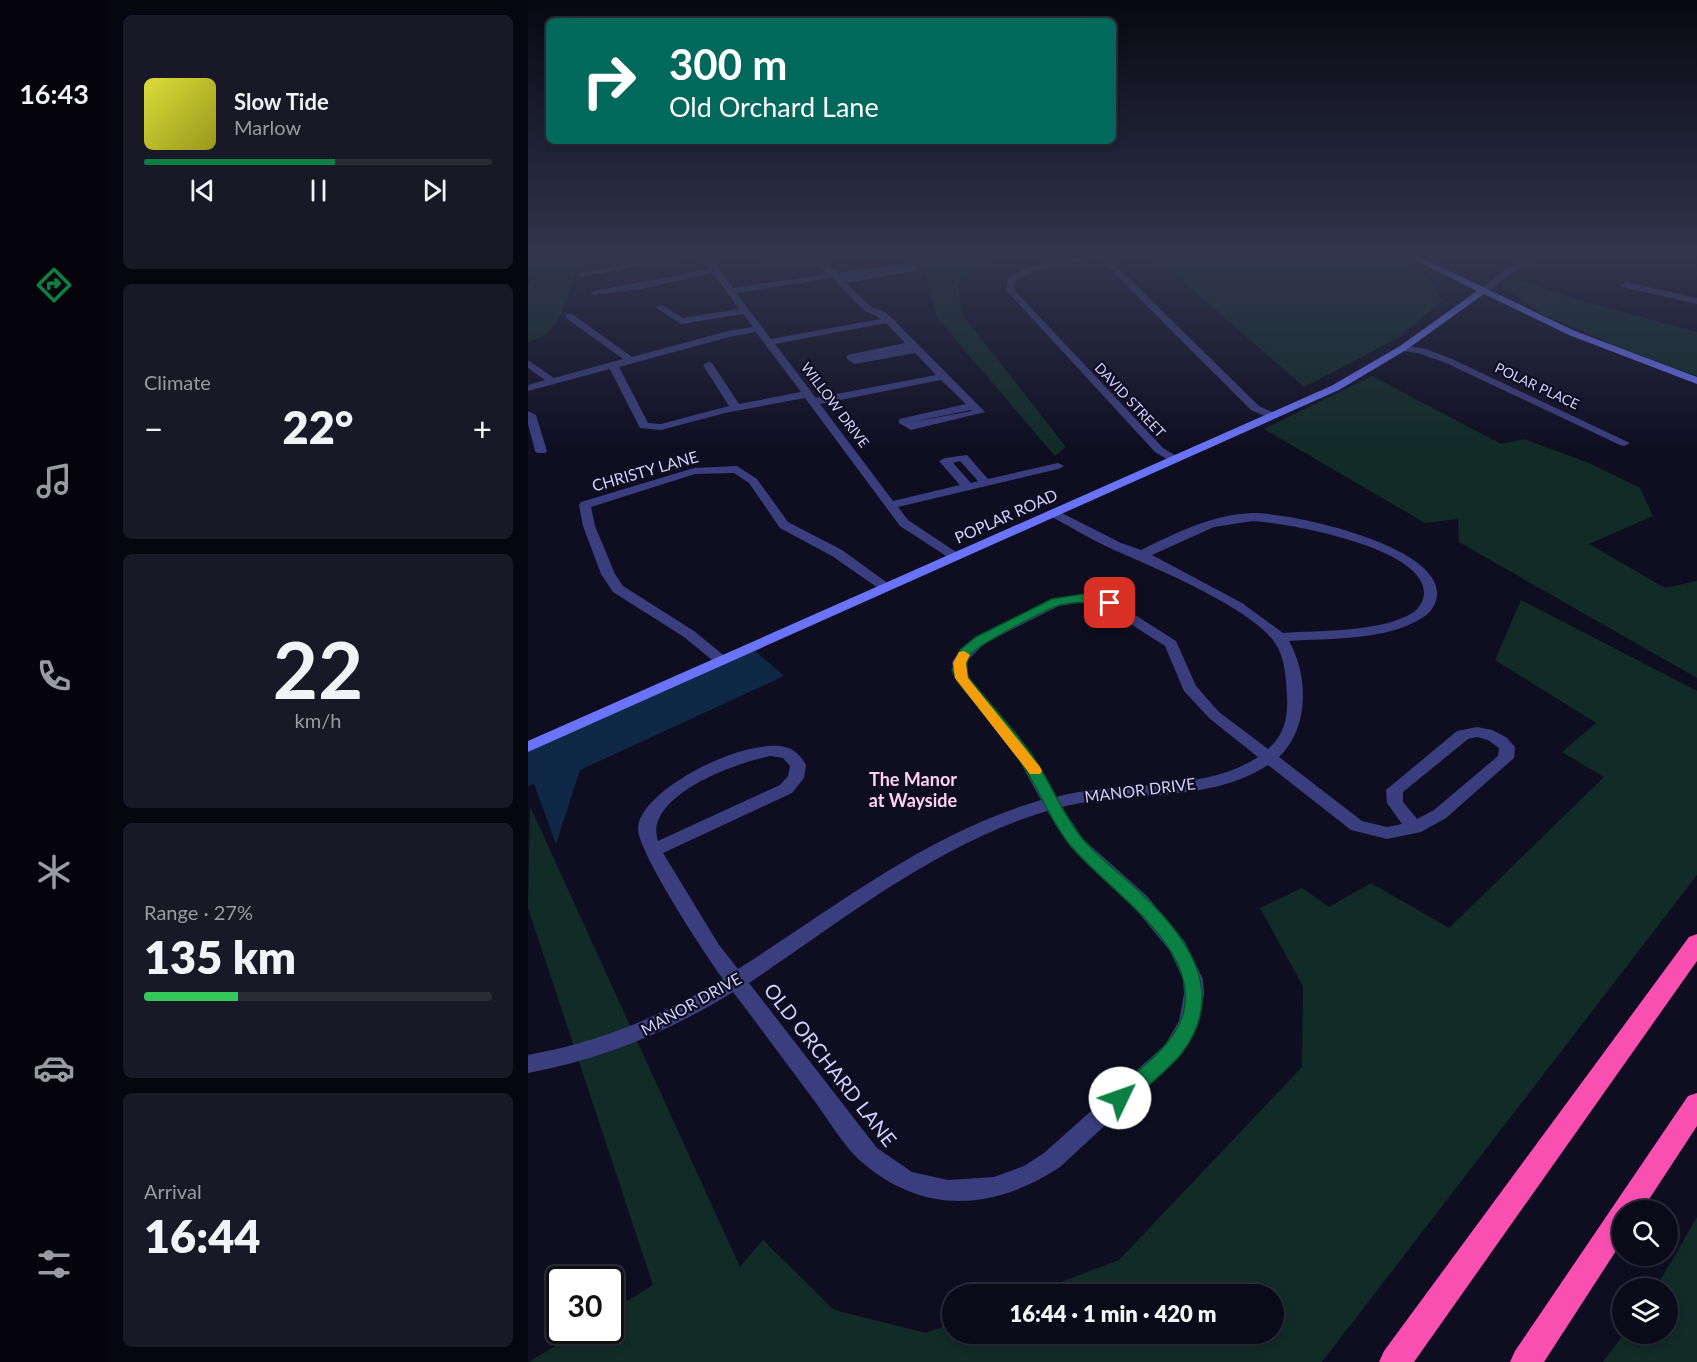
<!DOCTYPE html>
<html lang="en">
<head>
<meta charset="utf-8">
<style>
  body { margin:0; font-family:Lato,sans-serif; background:#191826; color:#f1f3f6; height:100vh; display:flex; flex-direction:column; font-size:22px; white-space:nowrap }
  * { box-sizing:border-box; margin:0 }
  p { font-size:20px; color:#9a9aa2 }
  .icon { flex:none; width:33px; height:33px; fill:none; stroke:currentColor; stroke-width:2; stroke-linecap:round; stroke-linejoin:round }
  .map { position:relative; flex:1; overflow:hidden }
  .sheet { display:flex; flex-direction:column; gap:15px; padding:15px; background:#06060e; width:420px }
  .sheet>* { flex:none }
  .banner { position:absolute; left:18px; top:18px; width:570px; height:126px; border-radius:9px; box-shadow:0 3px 9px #0003,0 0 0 2px #2b2b38; background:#00695c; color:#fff; overflow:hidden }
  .controls { position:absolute; left:1084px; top:1200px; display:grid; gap:12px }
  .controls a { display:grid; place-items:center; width:66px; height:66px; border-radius:50%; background:#0b0a19; box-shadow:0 3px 9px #0003,0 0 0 2px #2b2b38; font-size:30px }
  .speed { position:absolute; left:18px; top:1266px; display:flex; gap:12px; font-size:30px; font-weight:700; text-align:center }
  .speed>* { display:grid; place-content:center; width:78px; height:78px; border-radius:50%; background:#0b0a19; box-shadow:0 3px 9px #0003,0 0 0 2px #2b2b38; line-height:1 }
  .speed .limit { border:3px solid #111; border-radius:9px; background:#fff; color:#111 }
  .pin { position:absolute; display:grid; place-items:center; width:51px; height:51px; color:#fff; margin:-26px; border-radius:12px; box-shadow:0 3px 9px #0006 }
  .me { position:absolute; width:66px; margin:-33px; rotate:48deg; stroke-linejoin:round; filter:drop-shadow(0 0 4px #0008) }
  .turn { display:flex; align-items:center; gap:21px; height:126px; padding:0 24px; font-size:27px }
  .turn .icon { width:78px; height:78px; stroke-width:2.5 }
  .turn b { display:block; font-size:42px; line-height:51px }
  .big { font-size:45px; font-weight:800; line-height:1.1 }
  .sheet .tile { flex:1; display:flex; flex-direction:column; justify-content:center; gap:9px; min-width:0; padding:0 21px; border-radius:9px; background:#191826 }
  .sheet .dial { align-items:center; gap:0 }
  .dial b { font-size:78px; line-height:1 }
  .song { display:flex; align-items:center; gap:18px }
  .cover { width:72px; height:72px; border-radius:9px; background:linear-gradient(135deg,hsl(60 70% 55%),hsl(60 70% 35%)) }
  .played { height:6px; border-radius:3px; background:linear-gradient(90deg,#0b8043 55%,#2b2b38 55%) }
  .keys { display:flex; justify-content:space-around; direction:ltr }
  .heat { display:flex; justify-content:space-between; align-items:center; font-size:33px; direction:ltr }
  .charge { height:9px; border-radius:4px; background:linear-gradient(90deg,#34c759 27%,#2b2b38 0) }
  .trip { position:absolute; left:414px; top:1284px; width:342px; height:60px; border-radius:30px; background:#0b0a19; box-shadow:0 3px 9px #0003,0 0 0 2px #2b2b38; font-weight:800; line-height:60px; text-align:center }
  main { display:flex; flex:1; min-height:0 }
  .tab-bar { display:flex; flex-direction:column; width:108px; justify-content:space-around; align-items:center; background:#04040a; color:#9a9aa2 }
  .tab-bar .icon { width:42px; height:42px }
  .tab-bar .selected { color:#0b8043 }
  .tab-bar b { font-size:27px; color:#f1f3f6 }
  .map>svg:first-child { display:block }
</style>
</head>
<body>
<main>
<nav class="tab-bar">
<b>16:43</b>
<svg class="icon selected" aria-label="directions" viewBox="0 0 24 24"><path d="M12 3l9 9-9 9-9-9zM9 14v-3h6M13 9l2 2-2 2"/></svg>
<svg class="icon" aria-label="music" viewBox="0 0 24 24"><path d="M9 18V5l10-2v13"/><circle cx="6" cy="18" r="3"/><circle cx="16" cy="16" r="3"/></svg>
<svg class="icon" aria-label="phone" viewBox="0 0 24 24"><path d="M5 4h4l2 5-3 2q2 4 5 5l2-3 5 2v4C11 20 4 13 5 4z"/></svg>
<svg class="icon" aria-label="climate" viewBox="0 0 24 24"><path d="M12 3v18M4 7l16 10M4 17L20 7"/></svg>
<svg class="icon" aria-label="car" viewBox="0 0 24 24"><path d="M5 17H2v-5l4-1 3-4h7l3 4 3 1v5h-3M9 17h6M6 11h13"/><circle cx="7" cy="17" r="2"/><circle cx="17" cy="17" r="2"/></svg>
<svg class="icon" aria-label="filters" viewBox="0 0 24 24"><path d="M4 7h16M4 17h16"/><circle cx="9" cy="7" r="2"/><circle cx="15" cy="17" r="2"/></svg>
</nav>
<section class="sheet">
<div class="tile">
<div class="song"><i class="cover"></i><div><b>Slow Tide</b><p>Marlow</p></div></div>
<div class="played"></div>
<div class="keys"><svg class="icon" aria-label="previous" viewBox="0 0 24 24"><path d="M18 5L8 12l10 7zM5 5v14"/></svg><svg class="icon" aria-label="pause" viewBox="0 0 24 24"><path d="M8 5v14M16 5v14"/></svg><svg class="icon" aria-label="next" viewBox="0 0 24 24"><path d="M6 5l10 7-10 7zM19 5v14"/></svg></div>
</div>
<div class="tile"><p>Climate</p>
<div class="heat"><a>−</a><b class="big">22°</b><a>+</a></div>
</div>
<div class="tile dial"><b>22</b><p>km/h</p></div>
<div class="tile"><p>Range · 27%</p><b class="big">135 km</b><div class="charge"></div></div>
<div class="tile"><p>Arrival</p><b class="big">16:44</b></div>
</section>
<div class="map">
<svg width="1169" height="1362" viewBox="0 0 1169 1362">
  <rect width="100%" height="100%" fill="#0f0e21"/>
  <g fill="#112b27">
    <path d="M0 257H122L119 261 80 258 51 261C40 291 36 335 0 342V286L4 277 0 278Z"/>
    <path d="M386 257 459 259 430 285 434 314 538 447 527 456 409 318 396 270Z"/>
    <path d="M627 257H868L895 270 914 301 870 338 776 387Z"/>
    <path d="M985 277 1047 299 1169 332V376L1091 347 1014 314 971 285Z"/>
    <path d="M844 376 973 444 996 439 1061 463 1112 488 1125 516 1061 544 1137 588 1169 581V678L931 542 930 519 897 523 736 429Z"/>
    <path d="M993 600 1169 691V875L794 1362H1L52 1331 82 1330 83 1311 125 1285 0 908 2 806 212 1267 235 1240 306 1310 398 1333 424 1323V1334H746V1294H501L591 1260 774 1067 775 986 732 908 774 888 801 907 843 883 921 928 1076 777 1034 752 1068 723 967 660Z"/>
    <path d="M1169 1217V1362H1075L1096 1334H1140V1288H1128Z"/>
  </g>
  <path fill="#0e2845" d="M225 649 256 676 52 770 28 844 6 784 0 786V742Z"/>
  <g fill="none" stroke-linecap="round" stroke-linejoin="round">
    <g fill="#3a3e7e" fill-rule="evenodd">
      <path d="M138 257H159L53 277 49 274Z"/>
      <path d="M173 257H182L205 288 299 274 284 258 242 265 233 260 237 257H253L249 259 292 257 310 273 379 263 389 266V270L386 271 318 283 343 307 357 312 364 318 457 412 383 430 371 423V419L438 404 413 380 292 404 365 501 432 485 411 461 417 458 439 455 460 479 530 463 536 466 530 469 370 507 380 520 431 554 433 557 426 561 372 526 277 398 197 413 133 430 112 428 82 369 0 391V385L17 380 0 368V360L26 378 95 359 38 318V314H44L104 357 200 331 225 327 215 314 153 324 127 307 134 305 155 318 211 309 185 273 113 289 66 295 62 292 181 269ZM304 278 337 311 353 319 243 339 208 293ZM358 323 377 343 319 355V359L327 364 387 353 408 375 288 398 247 344ZM228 332 273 392 211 404 184 363 180 362 175 365 201 406 133 424 120 423 91 367 201 337ZM382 348H383L352 354ZM443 410 444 411 384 422ZM432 461 450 481 443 483 425 463Z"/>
      <path d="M547 257H564L507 271 487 281 486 290 635 448 650 457V461H642L627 452 478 290 480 278 501 267Z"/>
      <path d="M570 257H579L731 406 749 414V418H741L723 410Z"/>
      <path d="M994 257H1004L958 293H952V289Z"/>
      <path d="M1098 282 1169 298V304L1095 287 1094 285Z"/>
      <path d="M875 345 898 349 924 359 1102 443 1096 446 1092 445 918 363 893 354 872 350 870 348Z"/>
      <path d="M0 411 8 415 19 451 17 453H9L7 451 0 424Z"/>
      <path d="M209 466 229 479 260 522 314 550 365 587 358 591 353 590 304 556 252 528 221 483 206 473 167 474 63 507 67 526 87 574 95 586 166 631 199 658 201 661 194 665 189 664 156 637 85 592 73 574 55 526 51 505 53 502 166 468Z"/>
      <path d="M526 509 593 543 613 550C648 533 685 514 725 513 763 513 907 544 909 592 910 602 903 613 894 618 857 641 803 638 761 641 781 677 781 728 751 757L834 821 859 827 874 824 859 803 858 790 929 731 949 727 964 730 978 737 987 747 986 758 918 818 893 832 859 839 823 830 740 765C680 804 601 790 534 807L555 839 619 896 657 942 675 979 676 994 671 1022 651 1057 532 1167C467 1210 397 1216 335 1163 317 1149 297 1114 282 1095 256 1060 231 1026 205 992 140 1032 75 1059 0 1073V1055C75 1041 129 1018 195 979 178 956 109 851 110 828 112 787 234 728 266 751 271 754 275 760 278 765L276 778 264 793 135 853 191 945 210 969C309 906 398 834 513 800L491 760 427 678 424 662 432 650 447 637 523 599 556 594 582 599 648 641 668 686 691 712 740 749C757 734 760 717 759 696 758 678 757 657 747 643 724 608 625 567 586 550 564 540 543 527 522 516V510ZM725 521C759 523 895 547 896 592 896 600 892 607 886 612 853 633 793 630 755 633L714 603 624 555 686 527ZM556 602 573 605 637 646 656 691 681 718 730 757C677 793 590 780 528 797L504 754 441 677 438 662 457 643 531 606ZM949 737 960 740 971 748 970 756 906 810 889 819 875 802V792L940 739ZM243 756 255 758 262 766 260 776 252 785 130 841C115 796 209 762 243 756ZM519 811 543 847 605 906 642 951 655 979 656 994 651 1021 637 1045 516 1153 496 1166 466 1177 420 1180 384 1172 349 1148 221 983C317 919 407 845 519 811Z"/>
    </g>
    <path fill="#6a74fa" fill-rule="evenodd" d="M881 257H892L1047 331 1169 377V384L1041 335 956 294 878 350 811 390 0 752V741L803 386 872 346 949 291Z"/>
    <g fill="#f94fb1" fill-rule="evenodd">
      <path d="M1169 934V961L886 1362H851L856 1351 1161 937Z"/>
      <path d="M1169 1093V1126L1114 1210H1095V1240L1016 1362H982L987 1351 1160 1096Z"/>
    </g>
  </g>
  <linearGradient id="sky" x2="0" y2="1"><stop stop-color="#080812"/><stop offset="0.57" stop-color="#31364e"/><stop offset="1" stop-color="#31364e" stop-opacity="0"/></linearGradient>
  <rect width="1169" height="448" fill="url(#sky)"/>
  <path fill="#0b8043" stroke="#07532c" stroke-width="1.5" d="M556 594 588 603 582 607C565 603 549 600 532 605 517 610 449 645 442 655 438 662 438 670 440 677 461 703 485 728 504 755 522 781 533 812 553 837 571 859 596 876 616 896 662 940 699 995 653 1054 638 1072 617 1088 599 1104L592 1106 585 1104 582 1098 585 1092C605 1074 630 1057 645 1035 695 960 582 894 542 845 521 819 510 786 491 759 472 732 450 707 429 681L424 670 432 650 448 637 524 599Z"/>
  <path fill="#f59e0b" d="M436 651 442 655 438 663 440 678 512 767 514 771 512 774H502L427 678 425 663 431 652Z"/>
  <g text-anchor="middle" stroke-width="4.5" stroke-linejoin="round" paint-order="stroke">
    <g font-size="14" fill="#d0cffd" stroke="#0f0e21">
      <text transform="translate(1009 386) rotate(25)" y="5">POLAR PLACE</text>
      <text transform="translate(602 400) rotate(47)" y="5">DAVID STREET</text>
      <text transform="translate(307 405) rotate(53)" y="5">WILLOW DRIVE</text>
    </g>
    <g font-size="16" fill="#d0cffd" stroke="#0f0e21">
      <text transform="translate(117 471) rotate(-16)" y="6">CHRISTY LANE</text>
      <text transform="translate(478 516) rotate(-24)" y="6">POPLAR ROAD</text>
      <text transform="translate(612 790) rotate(-7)" y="6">MANOR DRIVE</text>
      <text transform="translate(163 1004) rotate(-29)" y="6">MANOR DRIVE</text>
    </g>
    <g font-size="18" font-weight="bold" fill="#fdd1f2" stroke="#0f0e21">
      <text x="385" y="786">The Manor<tspan x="385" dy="21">at Wayside</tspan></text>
    </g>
    <g font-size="20" fill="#d0cffd" stroke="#0f0e21">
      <text transform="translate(302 1065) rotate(52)" y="7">OLD ORCHARD LANE</text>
    </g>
  </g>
</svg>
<div class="controls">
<a><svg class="icon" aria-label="search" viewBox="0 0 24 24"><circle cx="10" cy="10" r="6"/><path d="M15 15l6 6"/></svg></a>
<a><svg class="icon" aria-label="layers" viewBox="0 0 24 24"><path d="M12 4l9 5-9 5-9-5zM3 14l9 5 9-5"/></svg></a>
</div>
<div class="speed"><div class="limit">30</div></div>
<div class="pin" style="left:582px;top:603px;background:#d93025"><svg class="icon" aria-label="arrive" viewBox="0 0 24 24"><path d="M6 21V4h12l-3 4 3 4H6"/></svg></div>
<svg class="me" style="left:592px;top:1098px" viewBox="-20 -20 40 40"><circle r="19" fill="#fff"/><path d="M0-13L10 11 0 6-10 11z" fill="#0b8043"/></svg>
<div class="trip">16:44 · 1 min · 420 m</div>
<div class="banner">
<div class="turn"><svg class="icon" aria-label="right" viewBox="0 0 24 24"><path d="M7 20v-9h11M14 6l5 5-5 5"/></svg><div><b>300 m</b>Old Orchard Lane</div></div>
</div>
</div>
</main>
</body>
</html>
